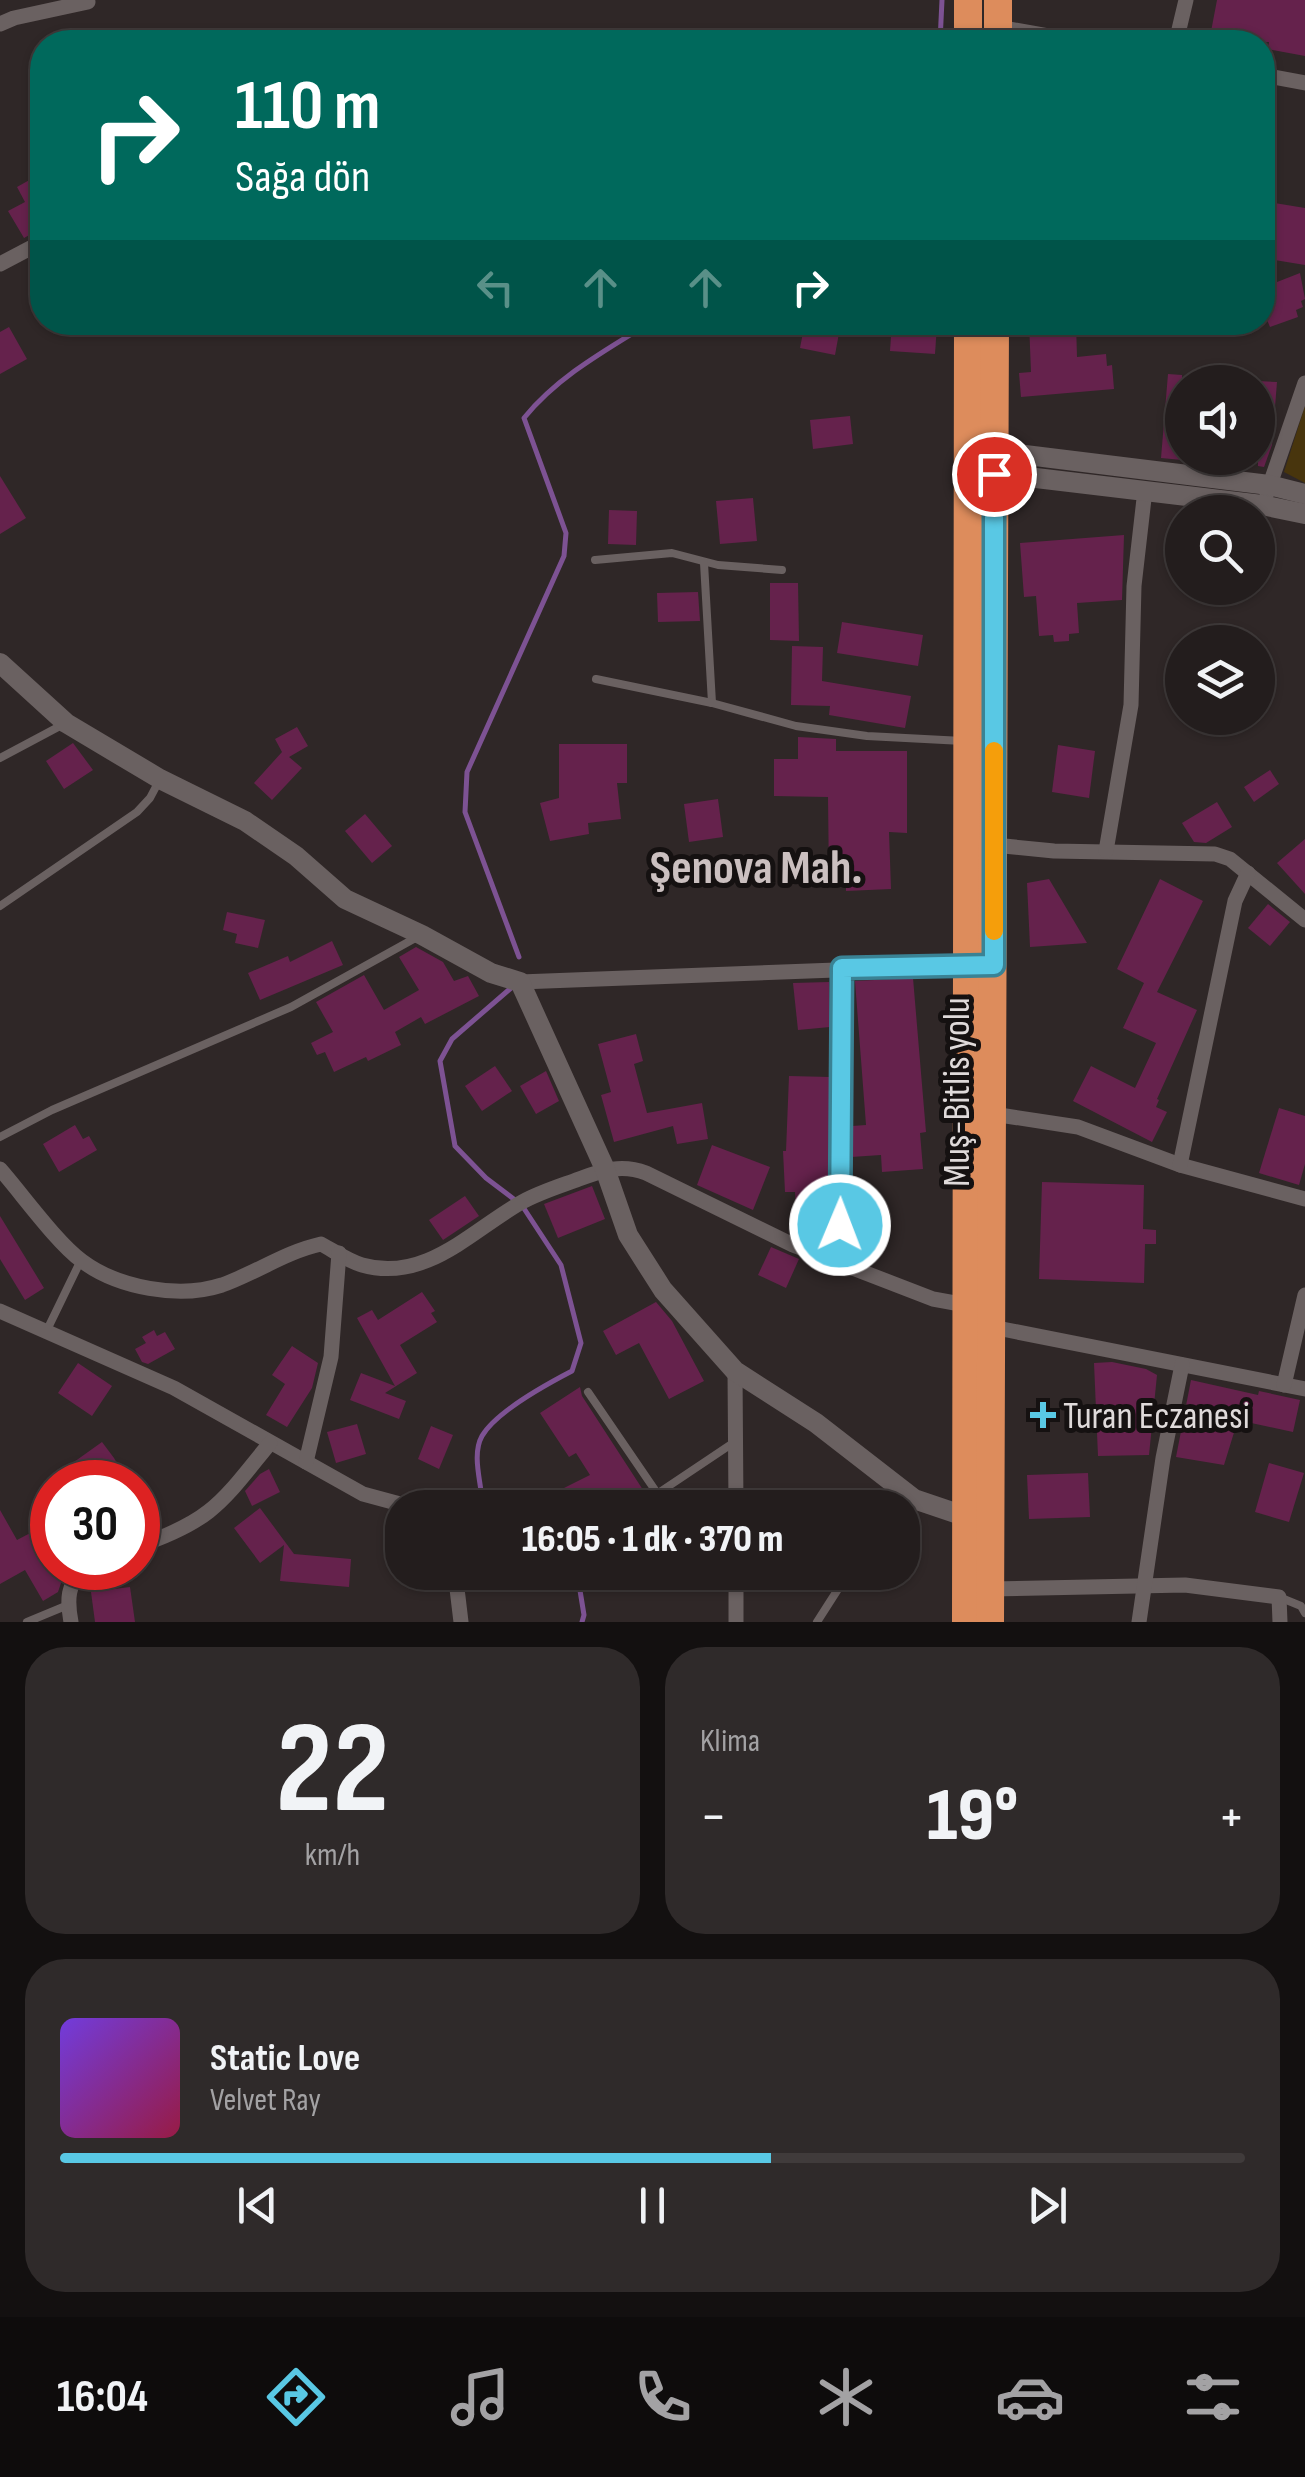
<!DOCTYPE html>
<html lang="tr">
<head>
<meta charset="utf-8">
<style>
  body { margin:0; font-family:"Sofia Sans Condensed",sans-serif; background:#2f2a2a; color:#f1f3f6; height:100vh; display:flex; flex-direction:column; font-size:38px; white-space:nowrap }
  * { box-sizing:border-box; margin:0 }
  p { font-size:32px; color:#a3a2a4 }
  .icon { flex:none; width:55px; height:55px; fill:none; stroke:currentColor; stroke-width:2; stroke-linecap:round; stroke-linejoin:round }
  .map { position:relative; height:1622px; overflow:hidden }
  .drawer { display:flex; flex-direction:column; gap:25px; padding:25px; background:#131010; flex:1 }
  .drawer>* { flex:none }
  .top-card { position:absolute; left:30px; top:30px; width:1245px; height:305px; border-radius:40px; box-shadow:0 2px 8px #0004,0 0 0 2px #403b3b; background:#00695c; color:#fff; overflow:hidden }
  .fabs { position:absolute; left:1165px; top:365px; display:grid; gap:20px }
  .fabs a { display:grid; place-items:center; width:110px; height:110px; border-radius:50%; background:#231d1d; box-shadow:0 2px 8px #0004,0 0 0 2px #403b3b; font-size:50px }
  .speed { position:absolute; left:30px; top:1460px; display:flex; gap:20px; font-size:50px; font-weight:700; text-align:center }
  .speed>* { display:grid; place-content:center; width:130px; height:130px; border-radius:50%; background:#231d1d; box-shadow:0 2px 8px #0004,0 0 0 2px #403b3b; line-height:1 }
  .speed .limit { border:15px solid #d22; background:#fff; color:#111 }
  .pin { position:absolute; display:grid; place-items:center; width:85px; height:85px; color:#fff; margin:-42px; border:5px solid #fff; border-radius:50%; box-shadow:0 2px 10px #0007 }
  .me { position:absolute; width:110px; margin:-55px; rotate:1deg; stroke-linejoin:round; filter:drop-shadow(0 0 8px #0008) }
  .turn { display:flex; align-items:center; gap:35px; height:210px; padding:0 40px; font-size:45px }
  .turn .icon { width:130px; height:130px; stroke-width:2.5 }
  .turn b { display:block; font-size:70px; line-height:85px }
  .lanes { display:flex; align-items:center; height:95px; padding:0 40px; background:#0003; justify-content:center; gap:50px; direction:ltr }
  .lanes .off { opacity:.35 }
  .big { font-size:75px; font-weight:800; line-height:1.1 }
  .drawer .widget { flex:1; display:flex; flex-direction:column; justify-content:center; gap:15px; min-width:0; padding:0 35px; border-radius:40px; background:#2f2a2a }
  .drawer .dial { align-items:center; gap:0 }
  .dial b { font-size:130px; line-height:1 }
  .song { display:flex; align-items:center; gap:30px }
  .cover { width:120px; height:120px; border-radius:15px; background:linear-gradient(135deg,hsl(260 70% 55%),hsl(340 70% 35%)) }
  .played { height:10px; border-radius:5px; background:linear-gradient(90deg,#59c8e4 60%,#403b3b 60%) }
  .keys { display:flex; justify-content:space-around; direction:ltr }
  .heat { display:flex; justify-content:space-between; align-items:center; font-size:55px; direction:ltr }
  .drawer .tiles { flex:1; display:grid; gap:25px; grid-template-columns:1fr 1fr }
  .widget:last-child { grid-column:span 2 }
  .trip { position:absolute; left:385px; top:1490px; width:535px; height:100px; border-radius:40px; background:#231d1d; box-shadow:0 2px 8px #0004,0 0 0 2px #403b3b; font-weight:800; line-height:100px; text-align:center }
  .tabs { display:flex; height:160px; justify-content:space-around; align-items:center; background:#0e0c0c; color:#a3a2a4 }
  .tabs .icon { width:70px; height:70px }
  .tabs .on { color:#59c8e4 }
  .tabs b { font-size:45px; color:#f1f3f6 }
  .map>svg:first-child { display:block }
</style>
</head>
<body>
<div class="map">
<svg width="1305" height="1622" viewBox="0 0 1305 1622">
  <rect width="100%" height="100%" fill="#2f2727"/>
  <path fill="#48350d" d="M1305 406V483L1284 472Z"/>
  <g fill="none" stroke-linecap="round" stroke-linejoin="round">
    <g stroke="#7d5293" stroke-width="5">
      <path d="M940 42 942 0"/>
      <path d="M519 957 465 812 467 772 564 556 566 533 524 418C558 376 606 350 651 322"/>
      <path d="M511 988 452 1039 440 1061 455 1146 486 1178 515 1200"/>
      <path d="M500 1508 481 1491C479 1475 473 1452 482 1436 496 1412 547 1384 572 1371L581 1343 561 1265 523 1207"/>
      <path d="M577 1572 584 1615 582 1622"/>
    </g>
  </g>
  <g fill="#65224c">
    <path d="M1217 0H1305V56L1268 49 1269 42H1209Z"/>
    <path d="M33 178 42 195V204L33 210 42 228 24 238 8 211 25 202 17 187Z"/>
    <path d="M1262 201 1305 208V265L1262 258Z"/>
    <path d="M1300 273 1305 299 1301 301 1303 307 1296 310 1298 317 1270 327 1262 308V288Z"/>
    <path d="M805 322H841L835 355 800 348Z"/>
    <path d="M892 322 937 325 935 354 890 351Z"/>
    <path d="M1029 322H1076L1077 357 1106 354 1107 366 1112 365 1114 389 1021 397 1019 373 1031 372Z"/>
    <path d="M9 327 27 359 0 374V332Z"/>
    <path d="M1168 374 1182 375V460L1161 458Z"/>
    <path d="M1258 381 1277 382 1272 445 1264 467 1258 466Z"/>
    <path d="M850 416 853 444 813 449 810 420Z"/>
    <path d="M0 476 26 518 0 534Z"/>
    <path d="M753 498 757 541 720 544 716 501Z"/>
    <path d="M609 510 637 511 636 545 608 544Z"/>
    <path d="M1124 535 1122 600 1077 603 1079 633 1069 634V641L1054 642 1053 635 1039 636 1036 596 1024 597 1020 543Z"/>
    <path d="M770 583H798L799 641 770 640Z"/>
    <path d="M698 592 700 621 658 622 657 593Z"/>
    <path d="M842 622 923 635 918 666 837 653Z"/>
    <path d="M792 646 823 647 822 681 911 696 905 728 829 715 830 706 791 705Z"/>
    <path d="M297 727 308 746 289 757 302 768 272 800 254 783 282 752 275 739Z"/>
    <path d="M798 737 836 739V751H907V833L889 832 891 889 846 891V880L829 881 828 797 774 796V759H798Z"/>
    <path d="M73 743 93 770 64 789 46 761Z"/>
    <path d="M559 744H627V783H617L621 819 588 823 589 834 550 841 540 803 559 798Z"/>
    <path d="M1058 745 1095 751 1089 798 1052 792Z"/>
    <path d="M1270 770 1279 784 1254 802 1244 787Z"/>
    <path d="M718 799 723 837 689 842 684 804Z"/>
    <path d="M1217 802 1232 827 1206 843 1194 842 1182 823Z"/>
    <path d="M365 814 392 846 372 863 345 831Z"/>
    <path d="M1305 839V894L1277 863Z"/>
    <path d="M1049 879 1087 943 1030 947 1027 883Z"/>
    <path d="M1160 879 1203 901 1157 992 1197 1010 1157 1099 1159 1100 1156 1107 1167 1112 1152 1142 1073 1101 1091 1066 1135 1088 1156 1043 1123 1028 1144 983 1117 969Z"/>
    <path d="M1268 904 1290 922 1270 946 1248 928Z"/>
    <path d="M227 912 265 920 258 948 235 943 237 934 223 930Z"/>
    <path d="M332 941 343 965 260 1000 248 973 288 956 290 962Z"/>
    <path d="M416 947 443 962 454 981 468 976 479 996 425 1024 421 1017 395 1032 401 1045 368 1061 366 1057 334 1072 325 1052 317 1055 311 1043 333 1032 316 1002 364 975 384 1010 419 990 399 957Z"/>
    <path d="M913 978 926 1132 920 1133 923 1169 882 1172 881 1155 851 1157 852 1126 866 1125 855 981Z"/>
    <path d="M829 982 830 1027 798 1030 793 983Z"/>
    <path d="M636 1034 643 1061 634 1064 647 1113 702 1103 708 1139 677 1144 673 1126 614 1142 601 1095 611 1092 598 1044Z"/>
    <path d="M495 1066 512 1091 482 1111 465 1086Z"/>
    <path d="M546 1071 559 1101 536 1114 520 1086Z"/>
    <path d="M789 1076 830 1077 828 1235 812 1236 811 1228 797 1229 795 1192H785L783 1151H786Z"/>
    <path d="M1279 1108 1305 1116V1164L1299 1185 1259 1173Z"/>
    <path d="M75 1125 83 1139 89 1136 97 1150 59 1172 43 1144Z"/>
    <path d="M712 1145 770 1167 753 1210 697 1185Z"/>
    <path d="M1042 1182 1144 1185 1143 1229 1156 1230V1244H1145L1144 1283 1039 1279Z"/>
    <path d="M592 1186 605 1219 558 1238 544 1204Z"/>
    <path d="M465 1196 479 1216 443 1240 429 1220Z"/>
    <path d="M0 1216 44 1288 25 1300 0 1259Z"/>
    <path d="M771 1247 799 1259 786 1288 758 1275Z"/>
    <path d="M422 1292 435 1311 431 1313 437 1322 400 1345 417 1373 385 1393 406 1401 399 1419 350 1400 361 1373 395 1386 357 1318 372 1310 378 1320Z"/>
    <path d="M656 1302 672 1321 704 1381 669 1399 639 1343 616 1355 603 1331Z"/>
    <path d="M154 1330 157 1336 165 1332 175 1349 148 1364 142 1362 135 1349 146 1343 142 1337Z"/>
    <path d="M292 1346 318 1363 312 1388 287 1427 266 1415 285 1384 272 1375Z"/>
    <path d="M1112 1362 1146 1369 1157 1375 1149 1455 1098 1456 1094 1363Z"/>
    <path d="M78 1363 112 1386 92 1416 58 1393Z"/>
    <path d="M1191 1380 1258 1395 1259 1391 1300 1400 1293 1432 1242 1421 1241 1427 1236 1426 1224 1465 1176 1457Z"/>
    <path d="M580 1387 582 1396 645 1493 623 1508H549L544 1498 590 1475 576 1453 569 1457 540 1413Z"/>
    <path d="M357 1424 366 1454 336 1463 327 1432Z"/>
    <path d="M431 1426 453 1435 439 1469 418 1459Z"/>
    <path d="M102 1442 114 1458 128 1482H90L74 1462Z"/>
    <path d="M1269 1463 1304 1473 1289 1522 1255 1512Z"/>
    <path d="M269 1469 280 1492 252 1506 245 1491 260 1474Z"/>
    <path d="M1088 1473 1090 1517 1029 1519 1027 1475Z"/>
    <path d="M260 1508 294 1554 351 1559 349 1587 280 1581 284 1545 260 1563 234 1528Z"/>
    <path d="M0 1510 17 1540 36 1530 52 1559V1568H57L63 1577 58 1592 43 1601 25 1570 0 1584Z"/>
    <path d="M130 1587 135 1622H95L91 1592Z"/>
  </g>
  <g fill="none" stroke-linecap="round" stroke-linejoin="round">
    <g stroke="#6a6161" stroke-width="8">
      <path d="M595 560 672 553 718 565 782 570"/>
      <path d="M704 563 712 703"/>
      <path d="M596 679 712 703 796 726 867 736 963 741"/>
      <path d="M0 758 62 725"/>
      <path d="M0 906 137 812 150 798 160 779"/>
      <path d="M0 1137 52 1110 291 1007 419 936"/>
      <path d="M47 1330 80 1262"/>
      <path d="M588 1392 657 1493"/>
      <path d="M636 1508 736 1441"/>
      <path d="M1279 1597 1301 1606 1305 1613"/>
      <path d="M27 1622 68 1605"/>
      <path d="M817 1622 849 1572"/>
    </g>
    <g stroke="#6a6161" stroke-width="15">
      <path d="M0 24 14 18 88 2"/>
      <path d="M998 27 1082 42"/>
      <path d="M1176 42 1186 0"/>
      <path d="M1262 75 1305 83"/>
      <path d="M0 264 42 242"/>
      <path d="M1267 493 1305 383"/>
      <path d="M994 845 1054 851 1215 854 1230 859 1305 920"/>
      <path d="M1106 851 1131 705 1134 586 1145 490"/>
      <path d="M520 982 970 965"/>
      <path d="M993 1114 1078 1127 1180 1165 1305 1199"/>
      <path d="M1180 1165 1235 901 1248 873"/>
      <path d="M0 1169C22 1194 57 1243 82 1261 118 1288 179 1299 222 1285 256 1273 285 1252 321 1244 334 1251 348 1261 362 1265 426 1283 472 1230 522 1202 540 1192 560 1186 579 1179 603 1170 622 1164 646 1173L793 1245 933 1299 966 1305"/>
      <path d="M839 1263 842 968"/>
      <path d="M0 1311 174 1388 363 1494 400 1504 435 1503 439 1508"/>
      <path d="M992 1327 1305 1389"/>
      <path d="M735 1371 736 1508"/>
      <path d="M1284 1385 1305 1295"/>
      <path d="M306 1462 331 1357 339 1253"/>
      <path d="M138 1546C212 1521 222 1502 270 1443"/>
      <path d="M455 1572 461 1622"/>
      <path d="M736 1572V1622"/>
      <path d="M990 1589 1185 1585 1279 1597 1280 1622"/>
      <path d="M71 1622C67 1601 67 1583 84 1568"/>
      <path d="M1139 1622 1163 1458 1182 1365"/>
    </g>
    <g stroke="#6a6161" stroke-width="20">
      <path d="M994 451 1269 485 1305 494"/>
      <path d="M994 473 1262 505 1305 514"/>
      <path d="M0 663 66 723 160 779 245 821 296 856 345 899 422 935 491 973 520 982 605 1169 628 1235 663 1290 735 1371 816 1423 914 1499 979 1521"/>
    </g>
    <g stroke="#dd8c5c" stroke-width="28">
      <path d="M968 42V0"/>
      <path d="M998 42V0"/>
      <path d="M966 1622 968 322"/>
      <path d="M990 1622 995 322"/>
    </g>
  </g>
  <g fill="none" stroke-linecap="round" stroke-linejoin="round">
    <defs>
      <path id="route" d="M840 1225 842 968 994 965V474"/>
    </defs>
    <use href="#route" stroke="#3a8294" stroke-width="25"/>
    <use href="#route" stroke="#59c8e4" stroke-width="18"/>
    <path stroke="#f59e0b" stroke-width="18" d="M994 931V751"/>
  </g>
  <path fill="#59c8e4" stroke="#151111" stroke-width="4" d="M1038 1400h10v10h10v10h-10v10h-10v-10h-10v-10h10z"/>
  <g text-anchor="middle" stroke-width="10" stroke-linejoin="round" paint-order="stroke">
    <g font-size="38" fill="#dfdada" stroke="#151111">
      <text transform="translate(956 1092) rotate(-90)" y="13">Muş-Bitlis yolu</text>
    </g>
    <g font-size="38" fill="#dfdada" stroke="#151111" text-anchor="start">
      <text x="1063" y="1428">Turan Eczanesi</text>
    </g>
    <g font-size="48" font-weight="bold" fill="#cbc0c0" stroke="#151111">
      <text x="756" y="883">Şenova Mah.</text>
    </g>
  </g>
</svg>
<div class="fabs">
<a><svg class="icon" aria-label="sound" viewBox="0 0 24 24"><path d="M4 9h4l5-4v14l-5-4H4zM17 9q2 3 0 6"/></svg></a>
<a><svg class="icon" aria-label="search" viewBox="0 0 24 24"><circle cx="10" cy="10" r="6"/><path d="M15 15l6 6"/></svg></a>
<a><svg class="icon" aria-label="layers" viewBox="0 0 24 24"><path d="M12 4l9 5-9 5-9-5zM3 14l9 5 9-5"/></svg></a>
</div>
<div class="speed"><div class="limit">30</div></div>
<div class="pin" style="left:994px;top:474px;background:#d93025"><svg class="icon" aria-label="arrive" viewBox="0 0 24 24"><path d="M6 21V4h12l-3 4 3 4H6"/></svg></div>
<svg class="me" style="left:840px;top:1225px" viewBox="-20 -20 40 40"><circle r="17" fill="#59c8e4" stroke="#fff" stroke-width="3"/><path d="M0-11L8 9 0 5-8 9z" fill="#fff"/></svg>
<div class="trip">16:05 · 1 dk · 370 m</div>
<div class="top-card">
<div class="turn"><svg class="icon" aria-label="right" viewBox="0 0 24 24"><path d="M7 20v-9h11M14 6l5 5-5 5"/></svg><div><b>110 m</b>Sağa dön</div></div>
<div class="lanes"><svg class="icon off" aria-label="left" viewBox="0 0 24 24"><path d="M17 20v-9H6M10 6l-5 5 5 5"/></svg><svg class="icon off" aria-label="ahead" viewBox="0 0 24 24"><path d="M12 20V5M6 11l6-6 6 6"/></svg><svg class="icon off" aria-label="ahead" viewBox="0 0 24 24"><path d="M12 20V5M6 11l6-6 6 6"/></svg><svg class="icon" aria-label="right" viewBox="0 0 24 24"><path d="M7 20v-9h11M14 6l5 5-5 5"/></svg></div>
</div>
</div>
<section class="drawer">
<div class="tiles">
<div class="widget dial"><b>22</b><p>km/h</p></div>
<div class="widget"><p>Klima</p>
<div class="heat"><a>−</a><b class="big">19°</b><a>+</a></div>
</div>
<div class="widget">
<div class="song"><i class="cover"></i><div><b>Static Love</b><p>Velvet Ray</p></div></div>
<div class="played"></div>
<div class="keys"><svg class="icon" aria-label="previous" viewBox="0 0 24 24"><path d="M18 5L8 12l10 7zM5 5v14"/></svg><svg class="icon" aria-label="pause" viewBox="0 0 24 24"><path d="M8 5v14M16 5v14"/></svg><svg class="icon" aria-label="next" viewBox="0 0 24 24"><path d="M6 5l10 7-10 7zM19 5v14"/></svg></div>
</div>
</div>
</section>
<nav class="tabs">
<b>16:04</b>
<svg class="icon on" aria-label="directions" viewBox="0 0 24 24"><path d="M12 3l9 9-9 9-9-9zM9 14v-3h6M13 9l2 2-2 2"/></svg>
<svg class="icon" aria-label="music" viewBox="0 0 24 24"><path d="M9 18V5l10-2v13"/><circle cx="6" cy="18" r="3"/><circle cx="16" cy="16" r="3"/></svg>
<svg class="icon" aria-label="phone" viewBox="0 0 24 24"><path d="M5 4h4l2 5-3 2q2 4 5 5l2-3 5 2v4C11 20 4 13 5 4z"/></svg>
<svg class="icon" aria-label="climate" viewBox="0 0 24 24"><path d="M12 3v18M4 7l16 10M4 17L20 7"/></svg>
<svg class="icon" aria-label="car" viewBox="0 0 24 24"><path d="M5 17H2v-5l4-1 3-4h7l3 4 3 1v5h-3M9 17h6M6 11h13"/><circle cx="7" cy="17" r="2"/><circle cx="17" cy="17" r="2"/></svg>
<svg class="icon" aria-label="filters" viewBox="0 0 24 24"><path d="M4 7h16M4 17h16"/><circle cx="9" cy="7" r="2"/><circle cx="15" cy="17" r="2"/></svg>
</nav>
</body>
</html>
